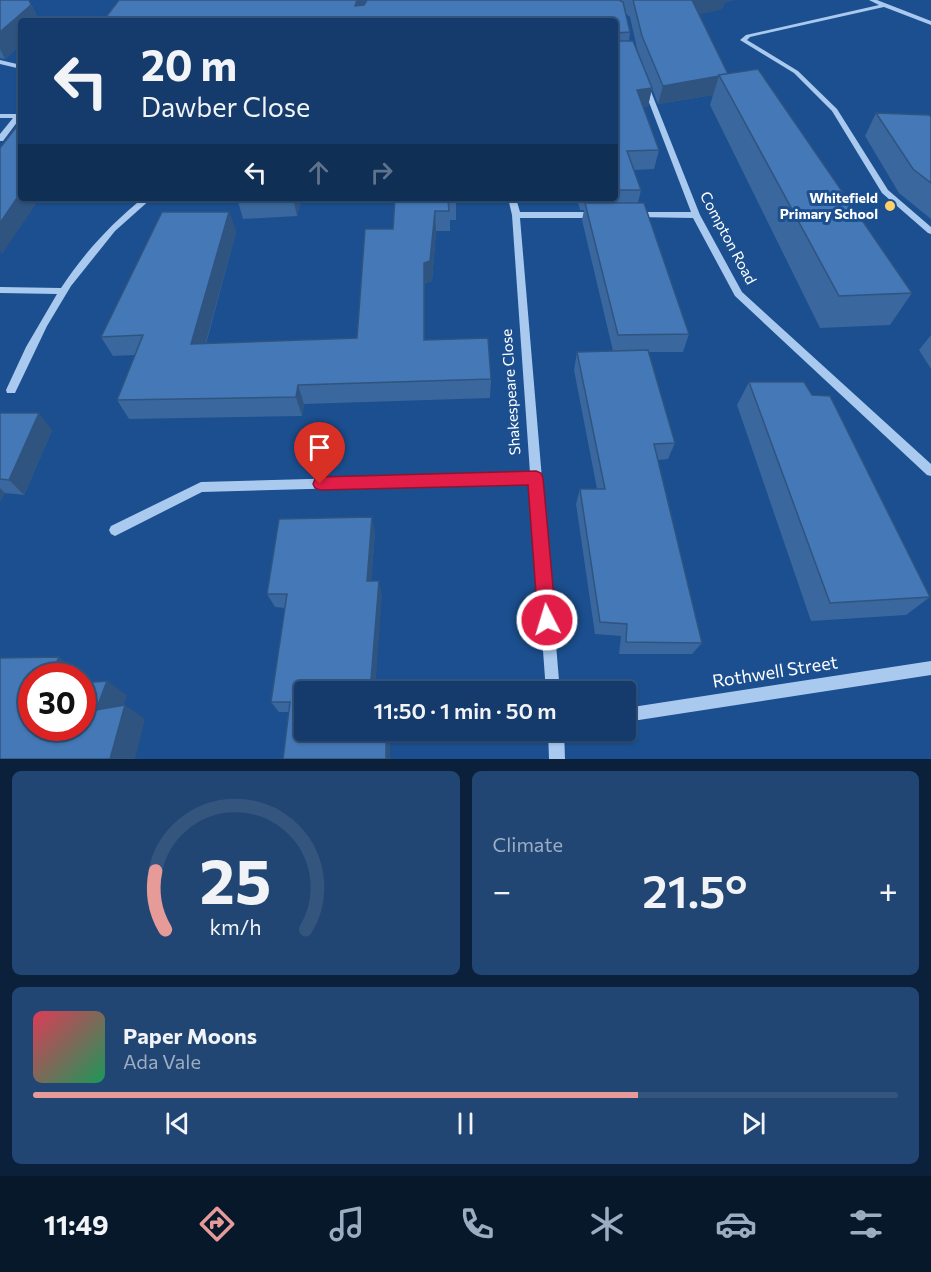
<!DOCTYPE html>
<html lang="en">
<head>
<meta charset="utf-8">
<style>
  body { margin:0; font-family:Commissioner,sans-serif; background:#214673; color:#f1f3f6; height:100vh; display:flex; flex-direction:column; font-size:22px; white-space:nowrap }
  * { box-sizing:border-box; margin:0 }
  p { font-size:20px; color:#9dadc1 }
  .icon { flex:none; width:33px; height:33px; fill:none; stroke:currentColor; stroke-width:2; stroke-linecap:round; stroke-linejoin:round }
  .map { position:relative; height:759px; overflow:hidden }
  .details { display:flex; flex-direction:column; gap:12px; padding:12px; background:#0b203b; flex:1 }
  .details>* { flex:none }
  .hud { position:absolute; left:18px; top:18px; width:600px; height:183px; border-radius:6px; box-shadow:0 2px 4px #0004,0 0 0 2px #33557e; background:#143b6b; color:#f1f3f6; overflow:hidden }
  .speed { position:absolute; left:18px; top:663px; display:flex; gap:12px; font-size:30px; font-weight:700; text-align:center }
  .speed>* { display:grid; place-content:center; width:78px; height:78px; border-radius:50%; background:#143b6b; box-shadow:0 2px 4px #0004,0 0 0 2px #33557e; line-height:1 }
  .speed .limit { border:9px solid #d22; background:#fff; color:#111 }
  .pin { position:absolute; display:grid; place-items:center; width:51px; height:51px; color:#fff; margin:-62px -26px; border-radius:50% 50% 50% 0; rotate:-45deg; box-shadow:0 0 6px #0007 }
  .pin .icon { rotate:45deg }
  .me { position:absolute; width:66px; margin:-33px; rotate:355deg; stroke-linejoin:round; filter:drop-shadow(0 0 4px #0008) }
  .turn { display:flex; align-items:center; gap:21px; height:126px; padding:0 24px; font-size:27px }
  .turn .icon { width:78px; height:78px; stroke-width:2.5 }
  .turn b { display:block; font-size:42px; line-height:51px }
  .lanes { display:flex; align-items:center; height:57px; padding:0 24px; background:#0003; justify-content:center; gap:30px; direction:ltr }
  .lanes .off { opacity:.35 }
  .big { font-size:45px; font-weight:600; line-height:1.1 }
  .details .widget { flex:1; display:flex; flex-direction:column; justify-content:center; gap:9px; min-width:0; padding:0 21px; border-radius:9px; background:#214673 }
  .details .dial { align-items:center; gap:0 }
  .dial svg { height:156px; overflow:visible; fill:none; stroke:#33557e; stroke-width:7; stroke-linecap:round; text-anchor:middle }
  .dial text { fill:#f1f3f6; stroke:none }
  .song { display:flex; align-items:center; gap:18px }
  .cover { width:72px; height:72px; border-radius:9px; background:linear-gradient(135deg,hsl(350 70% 55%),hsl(150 70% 35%)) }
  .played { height:6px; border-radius:3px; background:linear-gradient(90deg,#e69b98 70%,#33557e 70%) }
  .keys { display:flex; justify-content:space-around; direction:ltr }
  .heat { display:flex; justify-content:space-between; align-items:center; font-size:33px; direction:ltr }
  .details .tiles { flex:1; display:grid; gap:12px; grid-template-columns:1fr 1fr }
  .widget:last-child { grid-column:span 2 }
  .trip { position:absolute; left:294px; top:681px; width:342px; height:60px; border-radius:6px; background:#143b6b; box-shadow:0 2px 4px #0004,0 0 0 2px #33557e; font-weight:600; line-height:60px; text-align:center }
  .dock { display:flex; height:96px; justify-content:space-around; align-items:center; background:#08182b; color:#9dadc1 }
  .dock .icon { width:42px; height:42px }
  .dock .active { color:#e69b98 }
  .dock b { font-size:27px; color:#f1f3f6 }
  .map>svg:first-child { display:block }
</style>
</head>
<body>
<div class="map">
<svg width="931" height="759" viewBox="0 0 931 759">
  <rect width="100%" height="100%" fill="#1b4f8f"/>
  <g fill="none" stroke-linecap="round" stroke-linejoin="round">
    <g fill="#a9c9ee" fill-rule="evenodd">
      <path d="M869 0H877L931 21V25L884 7 750 37 747 40 798 71 837 109 888 190 931 227V234L928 233 882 193 832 111 794 73 740 40 746 35 879 5Z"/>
      <path d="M0 60 21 65V69L0 64Z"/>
      <path d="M645 82 648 84 700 215 742 292 931 464V476L927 475 735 296 693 218 633 217 632 215 636 212H691L642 84Z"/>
      <path d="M21 110V117L3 141H0V134L13 118H0V114H16Z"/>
      <path d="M143 198H152L115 231 71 286 47 326 15 393H7L6 390 26 347 57 294 0 293V287L61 288C84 253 111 224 143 198Z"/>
      <path d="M508 198H516L520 212H596L600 215 596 218H520L560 692H546L531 483 202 492 119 534 115 536 111 534 109 530 111 526 201 482 530 473 512 215Z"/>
      <path d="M931 661V675L626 722V708Z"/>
      <path d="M548 730H564L565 759H549Z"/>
    </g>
  </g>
  <g fill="#3a679d" fill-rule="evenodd">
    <path d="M0 0H29L39 21H21V44L5 59 0 58Z"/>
    <path d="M119 0H734L724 3 722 9 699 14 728 74 912 293 890 325 820 328 710 105 713 95 658 104 652 88 648 106 643 107 659 150 654 169 634 170 641 190 638 203 689 334 683 352H649L675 443 668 459 658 460 702 643 692 654H619L621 636 595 634 576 504 580 489H597L574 370 577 352 613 351 582 220 584 210H580L577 198H615V21ZM625 13 630 17 638 53 629 41 630 32Z"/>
    <path d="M876 113 931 117V219L899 193 865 136Z"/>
    <path d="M237 198H301L297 216 243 219Z"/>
    <path d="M395 198H456V220H450V231H436L432 281 425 283V340L491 379 490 398 304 404 302 416 129 419 117 400 135 355 113 356 101 337 229 212 236 232 206 344 357 338 393 229Z"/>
    <path d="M931 335V369L919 350Z"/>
    <path d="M749 382 930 597 906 615 811 621 737 405Z"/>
    <path d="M0 413 52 430 24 495 5 493 0 501Z"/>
    <path d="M375 532 371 581 382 595 289 712H279L271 702 285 608 275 607 267 594Z"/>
  </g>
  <g fill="#305480">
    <path d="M357 0H368V5L355 6Z"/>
    <path d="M692 0H734L724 3 722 9 688 17Z"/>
    <path d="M31 5 39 21H21V44L5 59 0 49V32Z"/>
    <path d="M719 76 713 95 658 104 663 86Z"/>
    <path d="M652 88 648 106 633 109 637 90Z"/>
    <path d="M21 192V198H40L2 254 0 251V223Z"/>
    <path d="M293 198H301L297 216Z"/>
    <path d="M435 211 436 231 432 281 425 283V359L424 340V263Z"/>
    <path d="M229 212 236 232 200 363 191 344Z"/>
    <path d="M298 385 304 404 302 416 296 397Z"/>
    <path d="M39 413 52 430 24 495 9 480Z"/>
    <path d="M0 488 5 493 0 501Z"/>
    <path d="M372 517 375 532 370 594 367 581Z"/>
    <path d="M379 581 382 595 375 692H370Z"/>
    <path d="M59 657 81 673 80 676H50Z"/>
    <path d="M107 681 127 695 117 723 96 710Z"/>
    <path d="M125 705 145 719 135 759H110Z"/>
    <rect x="386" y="730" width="4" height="29"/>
  </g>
  <g fill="#4478b7" stroke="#305480" stroke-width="1.5">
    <path d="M0 0H29L31 5 0 32Z"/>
    <path d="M119 0H357L355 6 364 5 367 0H619L623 2 630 32 616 33V38L618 41H633L652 88 637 90 659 150 627 151 641 190H615V21H103Z"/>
    <path d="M633 0H693H692L728 74 719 75V76L663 86 642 36Z"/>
    <path d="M758 69 912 293 839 296 719 75Z"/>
    <path d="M876 113 929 115 931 117V183L913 169Z"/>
    <path d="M21 121V192L0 223V148Z"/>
    <path d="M237 198H260L237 199Z"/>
    <path d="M395 198H456V201L448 200 449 211H435L430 261 424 263V340L488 338 491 379 298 385 296 397 117 400 143 335 101 337 162 212H229L191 344 357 338 365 229H393Z"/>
    <path d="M585 203H644L689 334 618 335Z"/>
    <path d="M648 350 675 443 654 444 702 643 626 642 627 624 600 622 580 489H605L577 352Z"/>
    <path d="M749 382H804L812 395 830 396 930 597 830 603Z"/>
    <path d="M0 413H39L9 480 0 479Z"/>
    <path d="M372 517 367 581H379L370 692H304V730H386V759H283L290 702H271L287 594H267L279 519Z"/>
    <path d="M59 657 50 676H32V728H82V683L107 681 96 710 125 705 110 759H0V658Z"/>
  </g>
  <path fill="#e11d48" stroke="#92132f" stroke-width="1.5" d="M536 471 541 473 543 478 556 620 554 627 547 629 541 627 538 620 528 485 320 490 315 488 313 484 315 479 320 477Z"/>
  <circle fill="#ffd166" stroke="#1b4f8f" stroke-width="2" cx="890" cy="206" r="6"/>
  <g text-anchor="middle" stroke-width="6" stroke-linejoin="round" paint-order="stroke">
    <g font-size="14" font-weight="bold" fill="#fff" stroke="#1b4f8f" text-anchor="end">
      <text x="878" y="203">Whitefield<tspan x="878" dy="16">Primary School</tspan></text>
    </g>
    <g font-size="15" fill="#fff" stroke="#1b4f8f">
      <text transform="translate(728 238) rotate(62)" y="5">Compton Road</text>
      <text transform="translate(511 392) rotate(-94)" y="5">Shakespeare Close</text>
    </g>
    <g font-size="18" fill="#fff" stroke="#1b4f8f">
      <text transform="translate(775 672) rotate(-9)" y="6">Rothwell Street</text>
    </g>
  </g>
</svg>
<div class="speed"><div class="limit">30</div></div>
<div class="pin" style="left:320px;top:484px;background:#d93025"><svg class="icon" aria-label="arrive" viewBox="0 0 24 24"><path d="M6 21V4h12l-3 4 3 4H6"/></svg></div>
<svg class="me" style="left:547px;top:620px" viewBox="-20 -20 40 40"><circle r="17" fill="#e11d48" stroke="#fff" stroke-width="3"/><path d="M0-11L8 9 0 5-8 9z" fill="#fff"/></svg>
<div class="trip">11:50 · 1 min · 50 m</div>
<div class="hud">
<div class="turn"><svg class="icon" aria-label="left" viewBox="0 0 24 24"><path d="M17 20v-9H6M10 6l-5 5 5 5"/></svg><div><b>20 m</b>Dawber Close</div></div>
<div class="lanes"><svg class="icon" aria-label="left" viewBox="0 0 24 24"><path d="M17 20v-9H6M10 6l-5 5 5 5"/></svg><svg class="icon off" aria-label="ahead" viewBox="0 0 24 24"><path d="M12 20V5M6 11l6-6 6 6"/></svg><svg class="icon off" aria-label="right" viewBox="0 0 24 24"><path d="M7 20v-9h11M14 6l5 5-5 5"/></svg></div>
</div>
</div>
<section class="details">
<div class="tiles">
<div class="widget dial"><svg viewBox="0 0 100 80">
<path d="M14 69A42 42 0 1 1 86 69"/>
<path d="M14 69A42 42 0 0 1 9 39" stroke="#e69b98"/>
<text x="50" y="56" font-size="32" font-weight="700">25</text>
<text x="50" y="72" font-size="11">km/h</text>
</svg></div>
<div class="widget"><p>Climate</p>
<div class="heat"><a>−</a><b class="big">21.5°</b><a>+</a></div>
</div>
<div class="widget">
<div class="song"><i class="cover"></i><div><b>Paper Moons</b><p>Ada Vale</p></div></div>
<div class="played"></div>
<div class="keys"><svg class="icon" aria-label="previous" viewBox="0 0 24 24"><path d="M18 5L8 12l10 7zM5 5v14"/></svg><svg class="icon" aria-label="pause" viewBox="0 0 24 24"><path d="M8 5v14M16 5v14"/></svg><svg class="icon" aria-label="next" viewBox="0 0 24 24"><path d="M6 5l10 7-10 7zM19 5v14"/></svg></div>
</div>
</div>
</section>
<nav class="dock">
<b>11:49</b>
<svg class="icon active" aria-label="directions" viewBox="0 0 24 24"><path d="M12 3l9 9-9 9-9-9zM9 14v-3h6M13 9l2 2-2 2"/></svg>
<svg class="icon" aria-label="music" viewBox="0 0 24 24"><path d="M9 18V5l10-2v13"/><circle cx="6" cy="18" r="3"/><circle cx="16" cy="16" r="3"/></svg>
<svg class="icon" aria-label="phone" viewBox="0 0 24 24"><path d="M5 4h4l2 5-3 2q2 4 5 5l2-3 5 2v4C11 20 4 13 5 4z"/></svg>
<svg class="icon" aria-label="climate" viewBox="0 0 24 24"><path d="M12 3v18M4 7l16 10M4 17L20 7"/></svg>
<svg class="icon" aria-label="car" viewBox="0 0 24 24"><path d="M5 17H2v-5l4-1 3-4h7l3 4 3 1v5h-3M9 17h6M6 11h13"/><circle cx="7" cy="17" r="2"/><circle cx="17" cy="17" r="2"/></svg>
<svg class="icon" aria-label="filters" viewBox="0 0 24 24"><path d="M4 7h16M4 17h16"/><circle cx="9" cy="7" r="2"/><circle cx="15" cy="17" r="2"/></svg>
</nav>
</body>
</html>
